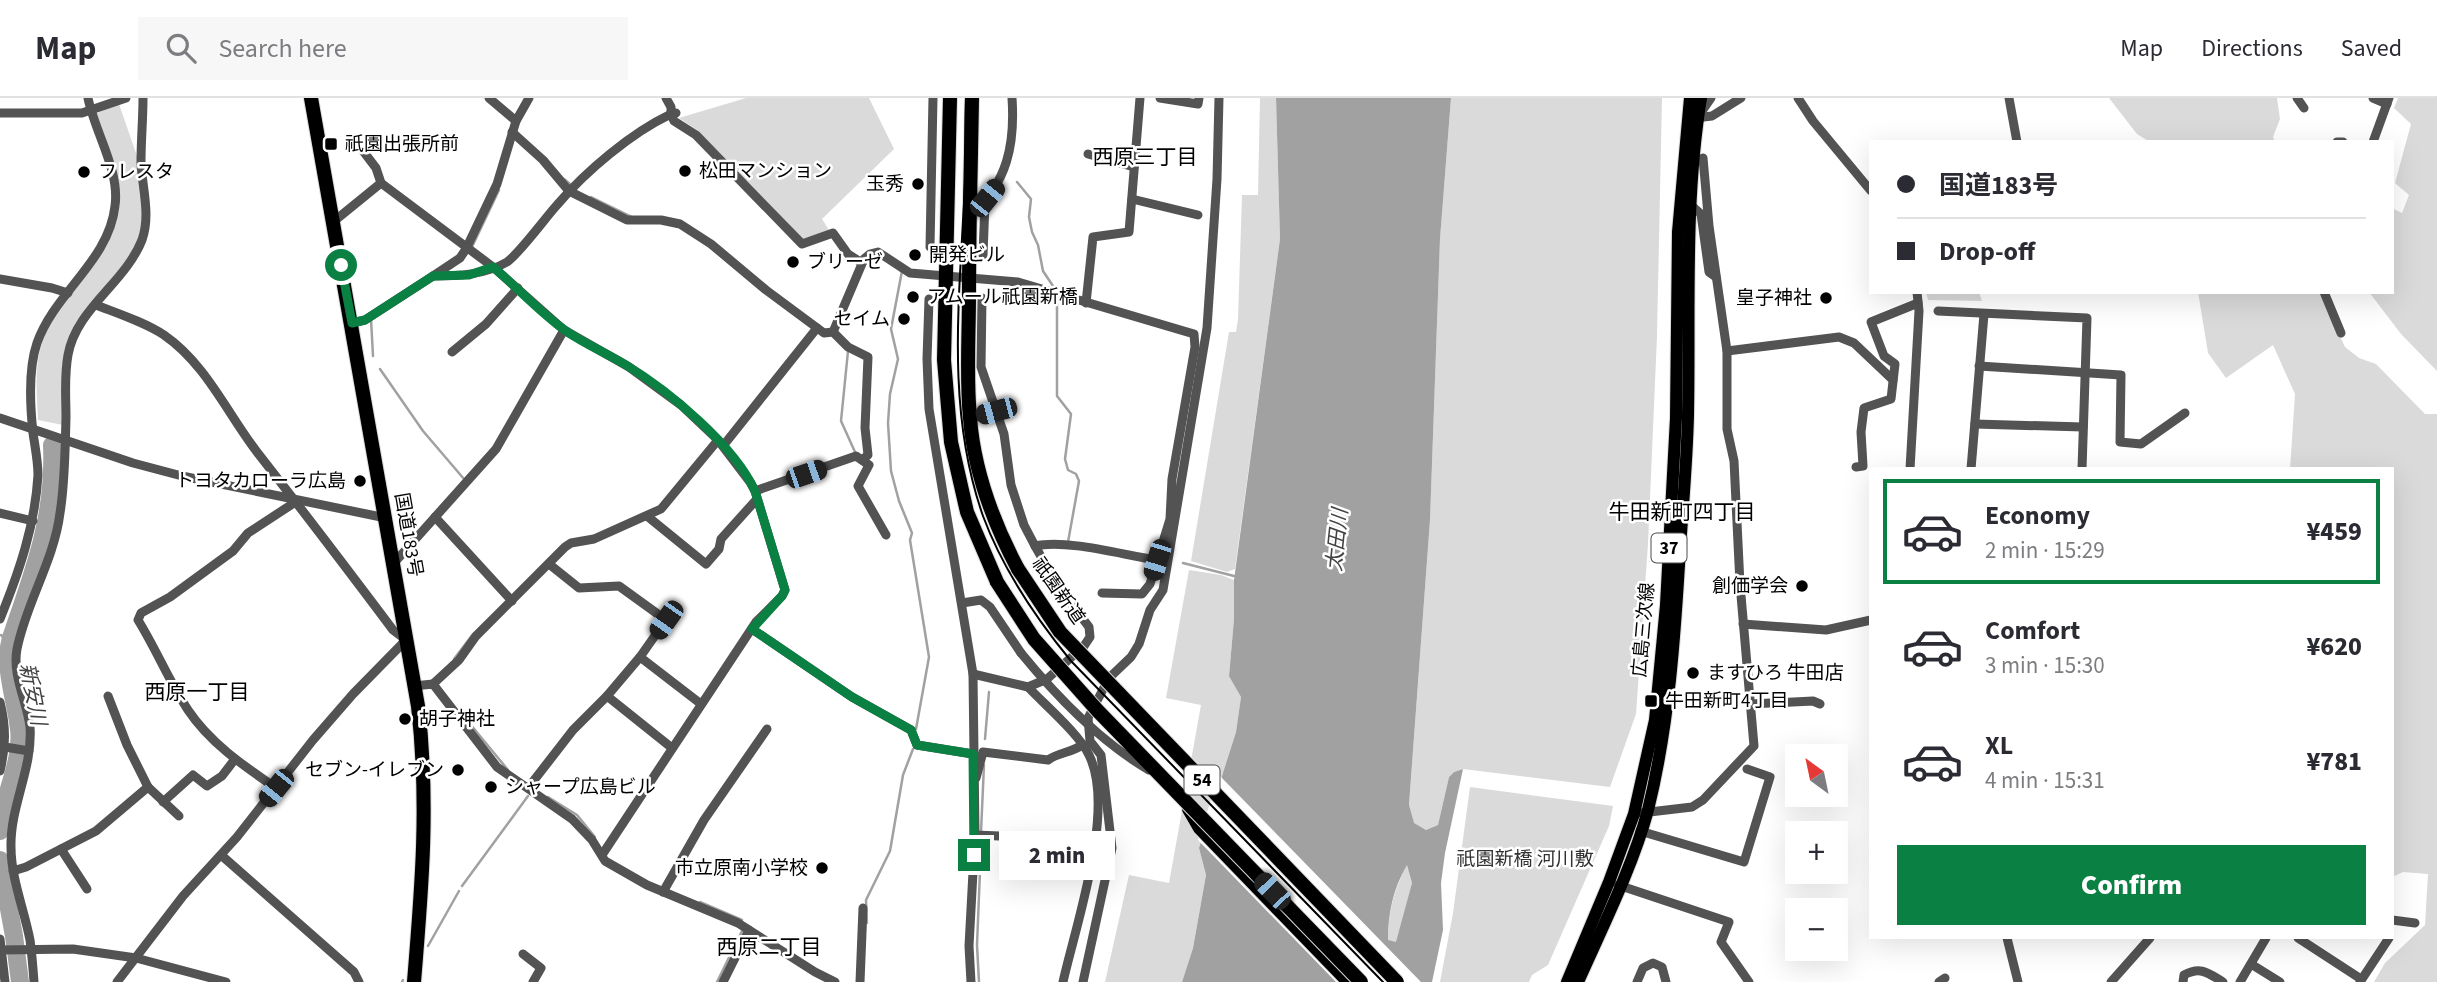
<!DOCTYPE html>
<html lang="en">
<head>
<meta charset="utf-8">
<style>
  :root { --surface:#fff; --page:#f7f7f7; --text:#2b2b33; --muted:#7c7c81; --line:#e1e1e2; --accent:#0b8043 }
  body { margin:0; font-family:"Source Sans 3","Noto Sans JP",sans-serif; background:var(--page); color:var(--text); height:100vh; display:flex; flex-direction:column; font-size:26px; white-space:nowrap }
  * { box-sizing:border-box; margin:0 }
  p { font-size:23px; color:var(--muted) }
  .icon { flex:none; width:38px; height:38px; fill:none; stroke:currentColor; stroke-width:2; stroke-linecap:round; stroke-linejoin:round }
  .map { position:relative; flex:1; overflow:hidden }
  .sheet { position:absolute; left:1869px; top:369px; width:525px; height:472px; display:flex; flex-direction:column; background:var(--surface); border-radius:0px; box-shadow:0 7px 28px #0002 }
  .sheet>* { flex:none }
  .top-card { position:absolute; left:1869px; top:42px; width:525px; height:154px; border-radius:0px; box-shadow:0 7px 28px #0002; display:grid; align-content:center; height:154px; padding:0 28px; background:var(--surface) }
  .needle { width:46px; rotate:327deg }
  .tools { position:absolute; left:1785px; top:646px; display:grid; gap:14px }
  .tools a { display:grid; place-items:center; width:63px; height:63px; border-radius:0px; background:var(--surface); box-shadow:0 7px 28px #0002; font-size:35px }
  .end { position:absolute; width:32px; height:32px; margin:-16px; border:9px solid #0b8043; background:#fff; box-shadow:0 0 0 4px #fff }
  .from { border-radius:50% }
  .bubble { position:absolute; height:49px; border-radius:0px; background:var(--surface); box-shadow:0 7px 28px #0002; font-size:23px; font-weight:800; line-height:49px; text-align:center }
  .car { position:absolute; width:21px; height:42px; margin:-21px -10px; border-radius:9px; box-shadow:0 0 5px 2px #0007; background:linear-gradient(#222 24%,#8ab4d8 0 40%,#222 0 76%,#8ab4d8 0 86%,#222 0) }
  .top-card b { display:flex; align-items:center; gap:24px; height:66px; font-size:26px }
  .top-card b+b { border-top:2px solid var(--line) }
  .top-card i { width:18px; height:18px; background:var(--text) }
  ul { padding:12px 0 0; list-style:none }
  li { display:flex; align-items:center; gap:21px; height:105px; margin:0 14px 10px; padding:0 14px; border:4px solid transparent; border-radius:0px }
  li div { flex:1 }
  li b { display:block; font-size:26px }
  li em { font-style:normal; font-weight:800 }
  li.active { border-color:var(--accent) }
  li>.icon { width:63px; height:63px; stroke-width:1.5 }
  .primary-button { display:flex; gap:14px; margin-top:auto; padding:14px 28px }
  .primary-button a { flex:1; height:80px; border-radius:0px; background:var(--accent); color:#fff; font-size:28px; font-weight:800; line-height:80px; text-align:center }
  header { display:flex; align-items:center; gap:42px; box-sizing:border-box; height:98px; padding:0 35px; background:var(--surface); border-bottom:2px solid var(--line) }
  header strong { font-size:33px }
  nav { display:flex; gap:38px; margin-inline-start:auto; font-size:24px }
  .search { width:490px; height:63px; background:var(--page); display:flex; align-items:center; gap:18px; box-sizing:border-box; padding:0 24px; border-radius:0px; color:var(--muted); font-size:26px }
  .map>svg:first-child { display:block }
  .green { fill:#dadada }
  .water { fill:#a1a1a1; fill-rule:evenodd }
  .pier { fill:#fff }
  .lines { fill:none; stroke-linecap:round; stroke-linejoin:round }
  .stream { stroke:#a1a1a1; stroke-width:2.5 }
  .river { stroke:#a1a1a1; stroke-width:18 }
  .major-casing { stroke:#dbdbdb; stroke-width:14 }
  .highway-casing { stroke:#dbdbdb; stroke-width:16 }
  .minor { stroke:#535353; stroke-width:9 }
  .major { stroke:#000; stroke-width:12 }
  .highway { stroke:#000; stroke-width:14 }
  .tram { stroke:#000; stroke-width:2 }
  .highway-bridge-casing { stroke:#dbdbdb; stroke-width:16; stroke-linecap:butt }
  .minor-bridge { stroke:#535353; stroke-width:9 }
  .highway-bridge { stroke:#000; stroke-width:14 }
  .route { stroke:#0b8043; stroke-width:9 }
  .poi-dot { fill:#000; stroke:#fff; stroke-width:2.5 }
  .labels { text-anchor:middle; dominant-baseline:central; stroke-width:5; stroke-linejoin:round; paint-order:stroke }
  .shield { fill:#fff; stroke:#4c4c4c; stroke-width:2 }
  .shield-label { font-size:18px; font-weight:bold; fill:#000 }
  .poi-label { font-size:19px; fill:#000; stroke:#fff; text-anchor:start }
  .street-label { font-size:19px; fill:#000; stroke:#fff }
  .park-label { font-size:19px; fill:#313131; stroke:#fff }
  .neighbourhood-label { font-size:21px; fill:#000; stroke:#fff }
  .water-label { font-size:21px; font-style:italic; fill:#424242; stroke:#fff }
</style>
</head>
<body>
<header>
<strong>Map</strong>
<div class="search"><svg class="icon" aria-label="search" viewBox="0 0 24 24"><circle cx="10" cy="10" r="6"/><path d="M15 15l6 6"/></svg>Search here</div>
<nav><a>Map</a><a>Directions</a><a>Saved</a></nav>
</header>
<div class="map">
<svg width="2437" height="884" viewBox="0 0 2437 884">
  <rect width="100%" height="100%" fill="#fff"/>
  <g class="green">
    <polygon points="746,0 869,0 894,51 822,121 829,132 803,141 697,32 679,20"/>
    <polygon points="1260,0 1276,0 1280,141 1235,471 1227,474 1191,463 1229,234 1236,234 1238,221 1242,97 1258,97"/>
    <polygon points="1451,0 1662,0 1657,238 1648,446 1636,616 1610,689 1463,671 1454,674 1449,679 1438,727 1426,732 1413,725 1409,708 1430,422 1440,141"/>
    <polygon points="2109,0 2277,0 2280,21 2273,39 2275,44 2150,44 2137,36"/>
    <polygon points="2398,0 2437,0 2437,273 2401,236 2369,194 2392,194 2392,110 2402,115 2409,97 2395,85 2411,26 2394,10"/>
    <path d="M119,6L137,58L143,106L141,141L119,174L73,233L63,327L38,322C37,298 34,271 41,248C57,194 116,166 120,103C121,77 104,41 95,16Z"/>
    <polygon points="1926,194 1979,194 1982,203 1928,202"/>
    <polygon points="2198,194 2319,194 2345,249 2359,260 2376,266 2425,316 2437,316 2437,884 2374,884 2385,865 2425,827 2428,776 2403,774 2392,779 2392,371 2290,371 2295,296 2273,247 2226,280 2208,255"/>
    <polygon points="1189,472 1221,477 1234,482 1234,521 1229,577 1241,599 1236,634 1199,750 1206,777 1193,850 1182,884 1105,884 1129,777 1169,785 1201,607 1166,600"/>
    <polygon points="1470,689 1613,708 1609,728 1548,867 1532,877 1529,884 1440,884 1453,815"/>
    <path d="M1407,766L1412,785L1397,845L1388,843C1388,813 1394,793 1407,766Z"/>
  </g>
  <path class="water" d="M1276,0H1451L1440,141L1430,422L1409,707L1414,725L1426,732L1438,727L1449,679L1454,674L1463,671L1445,755L1441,785L1443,832L1432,884H1182L1193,850L1206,777L1199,750L1236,634L1241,599L1229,578L1234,521V482L1280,141ZM1407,767L1412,785L1396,844L1388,842C1388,815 1393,791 1407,767Z"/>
  <polygon class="pier" points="1219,677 1421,884 1336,884 1198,742"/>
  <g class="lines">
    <g class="stream">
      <polyline points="564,81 570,86"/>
      <polyline points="1017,84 1031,101 1029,119 1032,134 1038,147 1043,173 1055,191"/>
      <polyline points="591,99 632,119"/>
      <polyline points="472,149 499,92"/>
      <polyline points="902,173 891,231 898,261 890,296 888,325 891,373 899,403 912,435 910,442 929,559 916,631"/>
      <polyline points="1057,200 1057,298 1071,316 1065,361 1068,372 1076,376 1079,383 1068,444 1071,444"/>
      <polyline points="371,221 373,258"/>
      <polyline points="848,253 841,323 855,354"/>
      <polyline points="380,271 423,333 464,381"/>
      <polyline points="1183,465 1234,478"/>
      <polyline points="1,537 6,542"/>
      <polyline points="454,561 473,536"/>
      <polyline points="461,615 508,672"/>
      <polyline points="985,641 989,594"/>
      <polyline points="548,699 577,717 595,739"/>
      <polyline points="981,734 984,667"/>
      <polyline points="462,788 528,698"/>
      <polyline points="700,804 742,822"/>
      <polyline points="867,825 866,802 890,753 903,677 913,651"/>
      <polyline points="428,848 459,793"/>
      <polyline points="402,884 403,882"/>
      <polyline points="717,884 742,833"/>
      <polyline points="979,884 977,847 981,748"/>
    </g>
    <g class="river">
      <path d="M0,733C2,699 23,664 19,631C15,596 0,563 14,531C36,467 55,416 52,347"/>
      <polyline points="0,762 14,838 20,884"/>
    </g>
    <g class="major-casing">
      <g id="major">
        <polyline points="1567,884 1609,784 1634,716 1655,622 1666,507 1676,320 1678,134 1690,0"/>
        <path d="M1578,884C1602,830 1633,768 1648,712C1669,627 1675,537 1680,450C1683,406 1687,361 1688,317C1690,212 1684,104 1701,0"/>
      </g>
    </g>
    <g class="highway-casing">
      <g id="highway">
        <path d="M311,0L418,608C429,704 422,788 414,884"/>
        <polyline points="950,0 944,262 951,344 967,414 997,484"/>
        <path d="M972,0C971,66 969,132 969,197C969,238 966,279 970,320C974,373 993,424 1018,471"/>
        <polyline points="1189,711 1200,730 1349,884"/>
      </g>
    </g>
    <g class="minor">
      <polyline points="489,0 516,23"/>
      <polyline points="666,0 671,9 671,16 676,15"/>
      <polyline points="1160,0 1198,6 1199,0"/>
      <polyline points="1798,0 1813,23 1871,93"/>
      <polyline points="2009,0 2017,44"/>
      <polyline points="2297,0 2304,10"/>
      <polyline points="2373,0 2387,6"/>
      <polyline points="0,15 82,15 126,0"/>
      <polyline points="1700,16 1711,0"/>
      <polyline points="1695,20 1712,18 1741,0"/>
      <polyline points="512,34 543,62 569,93 627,122 661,122 680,126 711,146 766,192 824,235 833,234 848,249 868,259 865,330 868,357 862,362"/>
      <polyline points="2337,44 2343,44"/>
      <polyline points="2373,44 2389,0"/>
      <polyline points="1088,56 1134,69"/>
      <polyline points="381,85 493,169 564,232 629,269 681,307 718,342 750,384 755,393 785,492 782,498 756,524 602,757"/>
      <polyline points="1132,101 1198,117"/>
      <polyline points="1692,108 1701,116 1709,174 1716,179"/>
      <path d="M971,114C1008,87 1015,44 1012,0"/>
      <polyline points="333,124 381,85 376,70 357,45"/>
      <polyline points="930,149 933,0"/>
      <polyline points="983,157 985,104"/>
      <path d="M433,178C458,178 485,177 507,164C519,156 546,119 557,107C586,73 631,35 671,16L674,23L696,37L802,146L833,135L848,156L862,165"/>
      <polyline points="0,181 52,190 68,195"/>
      <polyline points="2324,194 2341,235"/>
      <polyline points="929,201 927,261 929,311 973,576 975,737 969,848 971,884"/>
      <polyline points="1086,205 1093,139 1129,134 1140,0"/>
      <path d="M96,207C119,216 144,224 164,237C206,266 227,315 257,354C303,413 348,472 393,532L406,542L353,596L313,642L237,739L183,798L117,884"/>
      <polyline points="1938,213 2087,220 2082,371"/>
      <polyline points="352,225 365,222 433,178 460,160 466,151 497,86 516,23 529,0"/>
      <polyline points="833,234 864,161 870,156 878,154 910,175 1018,184 1194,236 1195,249 1172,381 1170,421 1150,486 1142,496 1102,495"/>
      <polyline points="1727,253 1839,239 1854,245 1893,282"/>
      <polyline points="452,254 486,226 518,190"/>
      <polyline points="1979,268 2121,277 2120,344 2141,346 2185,315"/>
      <polyline points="0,320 133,365 182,378 386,420"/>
      <polyline points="970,321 996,313"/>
      <polyline points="1975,326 2083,329"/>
      <polyline points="723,348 817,230"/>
      <polyline points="1856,369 1863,368 1861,334 1864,310 1891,301 1895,266 1884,258 1871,224 1918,205"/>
      <polyline points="1910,371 1919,213 1917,194"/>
      <polyline points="1971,371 1984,216"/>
      <polyline points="755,393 856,358 869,367 858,388 886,437"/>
      <polyline points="0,415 33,423"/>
      <polyline points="647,418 706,466 719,451 721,441 757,401"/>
      <polyline points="435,419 512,503"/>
      <path d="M1035,448C1067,441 1123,457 1157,462"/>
      <polyline points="394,465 496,351 564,232"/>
      <polyline points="549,466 579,490 619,488 666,522 640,559"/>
      <polyline points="962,505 981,502 990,509 1021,555"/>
      <path d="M0,521C19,474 35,428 38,377C38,363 35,349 33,335C30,307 28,271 37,245C55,194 109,163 115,108C120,72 95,35 88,0"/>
      <polyline points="1743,526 1826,532 1871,522"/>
      <polyline points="752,531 852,599 911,632 917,647 973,656"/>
      <polyline points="973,576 1028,589 1047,581 1084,548 1090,539 1089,529 1058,488 1035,448 1024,427 1011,387 1004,336 981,269 982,200"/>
      <polyline points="433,586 459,562 476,538 565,449 571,445 594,441 661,411 718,342"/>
      <polyline points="414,588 433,586 497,669 572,721 592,742 605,763 647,787 738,825 815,874 835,884"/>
      <path d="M1028,589C1045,607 1079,636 1089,657C1116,711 1076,826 1063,884"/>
      <polyline points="108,598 127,647 148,689 179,718"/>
      <polyline points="607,598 640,559 701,606"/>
      <path d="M0,604C6,628 6,648 0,673"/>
      <polyline points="1750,606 1813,603 1820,606"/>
      <polyline points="5,649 29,653"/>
      <path d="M976,680L983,654L1048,662C1059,654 1071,655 1082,647"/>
      <path d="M276,690C244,668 210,645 188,612C169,583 156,551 138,522L141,515L170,499L233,453L248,435L297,403"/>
      <polyline points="528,690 573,632 607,598 672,650"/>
      <polyline points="163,704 193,677 207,688 222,678 235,661"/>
      <polyline points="1641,715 1692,709 1703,702 1754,648 1740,486 1734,363 1727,331 1727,253 1709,128 1703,60"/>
      <polyline points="1640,733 1744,764 1770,679 1747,671"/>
      <polyline points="975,737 1027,739 1041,750 1080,754 1092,759"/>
      <polyline points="61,751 87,791"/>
      <polyline points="221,757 354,874 359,884"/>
      <polyline points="13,773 26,769 96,733 148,689"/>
      <polyline points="1618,787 1729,824 1721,844 1749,884"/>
      <polyline points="663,794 704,722 767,631"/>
      <polyline points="2392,822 2415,825"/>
      <polyline points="2007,840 2018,884"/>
      <polyline points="2298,840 2361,881"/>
      <polyline points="0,841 5,884"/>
      <polyline points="0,852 73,851 136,860 226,884"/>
      <polyline points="523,856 541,870 533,884"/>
      <polyline points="2251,866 2280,884"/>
      <path d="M34,884C33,870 32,856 30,842C24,811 11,780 11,749C10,708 33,670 30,629C27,603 12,578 17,551C26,505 54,463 60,415C65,385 65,351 66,320C66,299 64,278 68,257C76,211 125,185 142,142C151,117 142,89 141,64C141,42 143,21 143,0"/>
      <polyline points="723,884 749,832"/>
      <polyline points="860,884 863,810"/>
      <polyline points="1083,884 1112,750 1101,657 1090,643 1088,620 1109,580 1131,559 1139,546 1150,512 1163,492 1207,230 1217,81 1219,0"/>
      <polyline points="1637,884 1643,870 1653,865 1662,869 1666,884"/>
      <polyline points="1939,884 1945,880"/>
      <polyline points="2111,884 2150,840"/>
      <path d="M2183,884L2184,877C2201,868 2208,875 2223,884"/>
      <polyline points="2240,884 2266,840"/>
      <polyline points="2360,884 2389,840"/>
    </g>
    <use href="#major" class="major"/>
    <use href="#highway" class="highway"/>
    <g class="tram">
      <path d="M966,0C965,28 966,57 965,85C960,197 945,310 983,418C1003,472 1035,519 1071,563L1383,884"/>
      <polyline points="952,144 952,0"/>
    </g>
    <g class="highway-bridge-casing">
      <g id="highway-bridge">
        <polyline points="1018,471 1060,534 1397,884"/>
        <polyline points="997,484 1034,541 1097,612 1361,884"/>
      </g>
    </g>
    <path class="minor-bridge" d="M1021,555C1057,599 1099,643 1149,672"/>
    <use href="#highway-bridge" class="highway-bridge"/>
  </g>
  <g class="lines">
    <path class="route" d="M341,167L352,225L365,222L433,178L469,177L493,169C517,189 540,215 566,233C585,246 606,255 626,267C669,293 734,347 755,393L785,492L782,498L752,531L852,599L911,632L917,647L973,656L974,757"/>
  </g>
  <g class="poi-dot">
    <rect x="324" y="39" width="14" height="14" rx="3.5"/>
    <circle cx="685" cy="73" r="7"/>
    <circle cx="84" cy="74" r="7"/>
    <circle cx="918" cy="86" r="7"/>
    <circle cx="915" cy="157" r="7"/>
    <circle cx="793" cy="164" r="7"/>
    <circle cx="913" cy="199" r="7"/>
    <circle cx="1826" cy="200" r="7"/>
    <circle cx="904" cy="221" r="7"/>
    <circle cx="360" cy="383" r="7"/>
    <circle cx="1802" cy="488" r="7"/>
    <circle cx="1693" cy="575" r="7"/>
    <rect x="1644" y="596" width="14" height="14" rx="3.5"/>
    <circle cx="405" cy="621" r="7"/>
    <circle cx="458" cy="672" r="7"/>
    <circle cx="491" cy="689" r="7"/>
    <circle cx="822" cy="770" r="7"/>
  </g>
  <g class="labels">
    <g class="shield">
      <rect x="1651.5" y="435.5" width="35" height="29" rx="5"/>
      <rect x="1184.5" y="667.5" width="35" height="29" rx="5"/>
    </g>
    <g class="shield-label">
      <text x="1669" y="450">37</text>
      <text x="1202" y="682">54</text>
    </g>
    <g class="poi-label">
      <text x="345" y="46">祇園出張所前</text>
      <text x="699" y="73">松田マンション</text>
      <text x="98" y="74">フレスタ</text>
      <text x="904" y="86" text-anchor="end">玉秀</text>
      <text x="929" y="157">開発ビル</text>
      <text x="807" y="164">ブリーゼ</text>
      <text x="927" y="199">アムール祇園新橋</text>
      <text x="1812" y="200" text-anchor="end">皇子神社</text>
      <text x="890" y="221" text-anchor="end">セイム</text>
      <text x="346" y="383" text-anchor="end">トヨタカローラ広島</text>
      <text x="1788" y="488" text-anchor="end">創価学会</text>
      <text x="1707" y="575">ますひろ 牛田店</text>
      <text x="1665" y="603">牛田新町4丁目</text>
      <text x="419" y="621">胡子神社</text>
      <text x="444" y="672" text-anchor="end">セブン-イレブン</text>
      <text x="505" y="689">シャープ広島ビル</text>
      <text x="808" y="770" text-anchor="end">市立原南小学校</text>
    </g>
    <g class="street-label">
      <text transform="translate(408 437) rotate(80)">国道183号</text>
      <text transform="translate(1058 493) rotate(55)">祇園新道</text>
      <text transform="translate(1644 532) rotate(-85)">広島三次線</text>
    </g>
    <g class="park-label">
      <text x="1525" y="761">祇園新橋 河川敷</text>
    </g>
    <g class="neighbourhood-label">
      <text x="1145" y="59">西原三丁目</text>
      <text x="1682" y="414">牛田新町四丁目</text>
      <text x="197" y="594">西原一丁目</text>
      <text x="769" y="849">西原二丁目</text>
    </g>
    <g class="water-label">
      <text transform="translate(1337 442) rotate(-84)">太田川</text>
      <text transform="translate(33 596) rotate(79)">新安川</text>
    </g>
  </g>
</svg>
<div class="tools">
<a><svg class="needle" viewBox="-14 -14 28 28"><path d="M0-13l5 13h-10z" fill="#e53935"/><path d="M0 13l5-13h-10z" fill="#7c7c81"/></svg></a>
<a>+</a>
<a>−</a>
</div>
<i class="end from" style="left:341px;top:167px"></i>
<i class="end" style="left:974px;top:757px"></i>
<div class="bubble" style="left:999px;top:733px;width:116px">2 min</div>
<i class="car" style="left:987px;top:100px;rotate:39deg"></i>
<i class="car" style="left:996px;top:313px;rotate:255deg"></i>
<i class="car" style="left:806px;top:376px;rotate:71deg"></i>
<i class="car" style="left:1157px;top:462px;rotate:197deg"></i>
<i class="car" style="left:666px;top:522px;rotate:215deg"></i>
<i class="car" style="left:276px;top:690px;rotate:219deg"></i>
<i class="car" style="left:1272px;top:793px;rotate:316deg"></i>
<div class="top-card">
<b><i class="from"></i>国道183号</b>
<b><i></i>Drop-off</b>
</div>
<section class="sheet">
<ul>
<li class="active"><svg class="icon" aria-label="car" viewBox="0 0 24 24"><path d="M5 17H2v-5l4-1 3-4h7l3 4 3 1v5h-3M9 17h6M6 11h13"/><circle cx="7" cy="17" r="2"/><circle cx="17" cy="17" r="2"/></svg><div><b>Economy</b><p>2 min · 15:29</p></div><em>¥459</em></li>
<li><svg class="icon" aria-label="car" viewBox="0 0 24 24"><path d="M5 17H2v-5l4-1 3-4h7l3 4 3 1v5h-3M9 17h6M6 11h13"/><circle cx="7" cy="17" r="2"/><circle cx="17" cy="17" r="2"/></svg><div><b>Comfort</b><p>3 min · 15:30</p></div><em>¥620</em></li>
<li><svg class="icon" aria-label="car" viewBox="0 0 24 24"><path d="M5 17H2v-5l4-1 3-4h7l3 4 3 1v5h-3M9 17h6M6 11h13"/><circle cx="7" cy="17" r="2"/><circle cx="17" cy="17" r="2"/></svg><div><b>XL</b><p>4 min · 15:31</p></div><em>¥781</em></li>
</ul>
<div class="primary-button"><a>Confirm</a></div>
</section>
</div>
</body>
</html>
